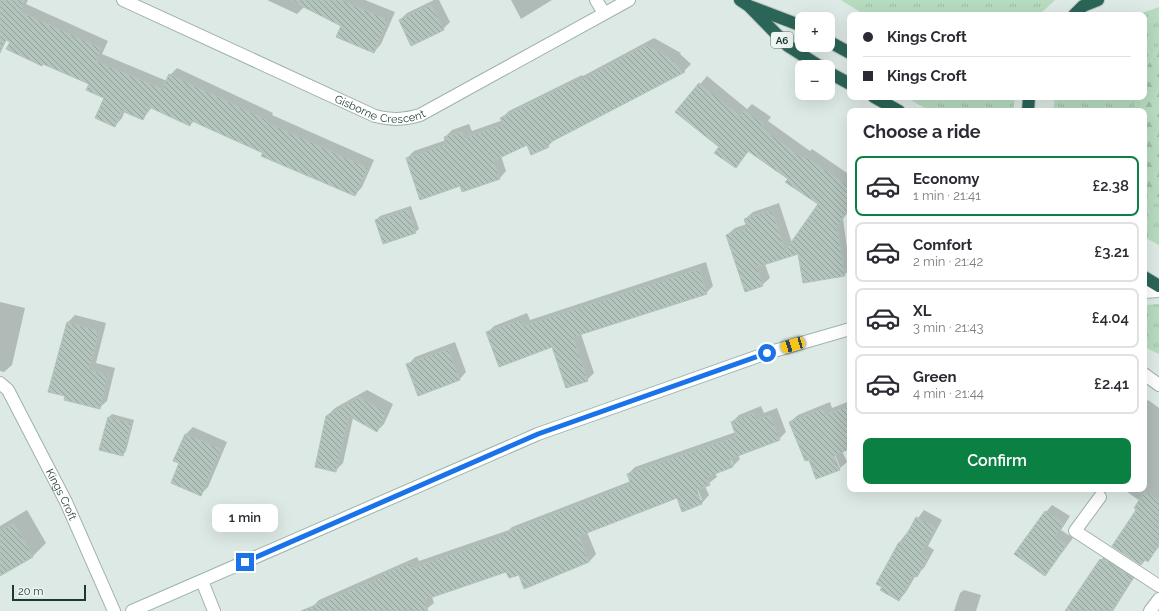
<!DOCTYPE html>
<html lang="en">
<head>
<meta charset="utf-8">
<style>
  :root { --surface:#fff; --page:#f7f7f7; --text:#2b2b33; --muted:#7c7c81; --line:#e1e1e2; --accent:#0b8043 }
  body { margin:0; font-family:Raleway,sans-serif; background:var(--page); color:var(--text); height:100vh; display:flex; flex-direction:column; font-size:15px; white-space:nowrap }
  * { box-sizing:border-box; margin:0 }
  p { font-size:13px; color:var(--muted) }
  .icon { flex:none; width:22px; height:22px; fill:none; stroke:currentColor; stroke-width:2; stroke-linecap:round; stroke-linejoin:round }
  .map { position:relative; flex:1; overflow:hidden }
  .sheet { position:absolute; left:847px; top:108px; width:300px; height:384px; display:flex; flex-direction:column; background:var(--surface); border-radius:8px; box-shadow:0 4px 16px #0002 }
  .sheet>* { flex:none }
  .hud { position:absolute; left:847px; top:12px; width:300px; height:88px; border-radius:8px; box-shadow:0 4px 16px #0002; display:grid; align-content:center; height:88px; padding:0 16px; background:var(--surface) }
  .buttons { position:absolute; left:795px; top:12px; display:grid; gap:8px }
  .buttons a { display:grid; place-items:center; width:40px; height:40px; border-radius:8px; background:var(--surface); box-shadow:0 4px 16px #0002; font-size:20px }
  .scale { position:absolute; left:12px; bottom:10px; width:74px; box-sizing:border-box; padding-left:4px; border:2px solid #1f3931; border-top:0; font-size:11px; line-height:14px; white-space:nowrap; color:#1f3931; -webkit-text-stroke:3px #edf6f2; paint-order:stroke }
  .end { position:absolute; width:18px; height:18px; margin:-9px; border:5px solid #1a73e8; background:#fff; box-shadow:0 0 0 2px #fff }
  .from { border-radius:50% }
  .bubble { position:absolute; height:28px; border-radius:8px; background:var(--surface); box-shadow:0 4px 16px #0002; font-size:13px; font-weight:600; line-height:28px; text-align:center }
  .car { position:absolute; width:12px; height:24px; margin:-12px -6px; border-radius:5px; box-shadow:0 0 3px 1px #0007; background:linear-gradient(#f5c518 24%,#345 0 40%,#f5c518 0 76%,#345 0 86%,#f5c518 0) }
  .hud b { display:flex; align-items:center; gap:14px; height:38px; font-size:15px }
  .hud b+b { border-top:1px solid var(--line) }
  .hud i { width:10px; height:10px; background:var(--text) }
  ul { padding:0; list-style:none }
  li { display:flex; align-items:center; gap:12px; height:60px; margin:0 8px 6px; padding:0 8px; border:2px solid var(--line); border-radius:8px }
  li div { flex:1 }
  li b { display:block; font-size:15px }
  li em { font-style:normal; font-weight:600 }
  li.active { border-color:var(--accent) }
  li>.icon { width:36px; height:36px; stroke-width:1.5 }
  h2 { padding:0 16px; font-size:18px; line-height:48px }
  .button { display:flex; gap:8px; margin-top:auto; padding:8px 16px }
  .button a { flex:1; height:46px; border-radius:8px; background:var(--accent); color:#fff; font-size:16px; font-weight:600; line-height:46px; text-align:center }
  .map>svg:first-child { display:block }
  .grass { fill:url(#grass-tufts) }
  .forest { fill:url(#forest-firs) }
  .shadow { fill:#0003; fill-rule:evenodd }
  .building { fill:url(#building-back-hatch); stroke:#b0c3bb }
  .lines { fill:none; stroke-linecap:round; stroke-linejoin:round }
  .street-casing { stroke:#a0b1ab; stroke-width:14 }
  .secondary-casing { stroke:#9db5ac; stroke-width:14 }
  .highway-casing { stroke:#bcc4c1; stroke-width:14 }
  .street { stroke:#fff; stroke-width:12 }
  .secondary { stroke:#fff; stroke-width:12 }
  .highway { stroke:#2b6558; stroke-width:12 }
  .route { stroke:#1a73e8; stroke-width:5 }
  .labels { text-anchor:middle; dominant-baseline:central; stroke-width:3; stroke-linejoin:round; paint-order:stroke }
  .shield { fill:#edf6f2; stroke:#5d726b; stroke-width:1 }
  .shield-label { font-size:10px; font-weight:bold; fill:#1f3931 }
  .street-label { font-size:11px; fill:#1f3931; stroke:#edf6f2 }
</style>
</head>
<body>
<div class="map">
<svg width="1159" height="611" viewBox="0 0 1159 611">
  <defs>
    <pattern id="grass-tufts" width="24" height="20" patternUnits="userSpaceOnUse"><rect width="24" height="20" fill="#b6dbbf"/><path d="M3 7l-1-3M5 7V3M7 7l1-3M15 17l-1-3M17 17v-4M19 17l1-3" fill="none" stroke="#9cbda5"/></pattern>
    <pattern id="forest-firs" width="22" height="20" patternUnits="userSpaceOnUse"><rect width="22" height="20" fill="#b6dbbf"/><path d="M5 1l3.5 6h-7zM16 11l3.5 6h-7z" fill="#9cbda5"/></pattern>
    <pattern id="building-back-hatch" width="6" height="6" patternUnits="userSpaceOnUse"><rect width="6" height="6" fill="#b3c4bd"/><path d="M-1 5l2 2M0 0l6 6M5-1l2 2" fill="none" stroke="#91a09a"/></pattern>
  </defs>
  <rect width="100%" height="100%" fill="#dde9e4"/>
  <g class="grass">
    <polygon points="841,0 1055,0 1039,15 865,15"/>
    <polygon points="1159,7 1159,46 1144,72 1144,15 1136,15"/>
    <polygon points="905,97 1015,97 1013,111 931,111"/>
    <polygon points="1055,97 1137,97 1134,111 1053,111"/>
    <polygon points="1144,192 1156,200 1159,204 1159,245 1144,237"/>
    <polygon points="1159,304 1159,354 1144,347 1144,305"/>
  </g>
  <polygon class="forest" points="1159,46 1159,204 1156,200 1144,192 1144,111 1134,111 1137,97 1144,97 1144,72"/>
  <g class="shadow">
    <polygon points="0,0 28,0 26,4 108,41 102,54 167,81 170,75 177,68 273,113 272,115 374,160 362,187 355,195 194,121 190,125 152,107 143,119 125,111 122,118 115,126 105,98 90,83 0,36"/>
    <polygon points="267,0 365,0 395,12 381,44 374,52 342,25 305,6 297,14"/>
    <polygon points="434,0 439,0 450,22 443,29 400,20 407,13"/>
    <polygon points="511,0 552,0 521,19"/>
    <polygon points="654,38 681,53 680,54 691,64 684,71 555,139 548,146 527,144 501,156 506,171 499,179 461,184 407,158 414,151 446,140 445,137 452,130 469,124 472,131 503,120 502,118 509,111 582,75 583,76"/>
    <polygon points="707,76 747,109 752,104 771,117 768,121 810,151 812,149 850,175 850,209 843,219 850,270 844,275 799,253 765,264 770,278 762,285 727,235 735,228 747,224 745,219 753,212 779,203 792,243 819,204 789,178 749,151 736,167 720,146 677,112"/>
    <polygon points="411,206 419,229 415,232 376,220 380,216"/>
    <polygon points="706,262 713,286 706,293 581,334 594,373 587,380 553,346 487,333 494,326 527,313 530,320"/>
    <polygon points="0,302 25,308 12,365 4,372 0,371"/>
    <polygon points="75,315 106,323 96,363 115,368 107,401 99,408 66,396 68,322"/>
    <polygon points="455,342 466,372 459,380 408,365 415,357"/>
    <polygon points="367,390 393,404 384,424 377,431 353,418 343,463 335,471 327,416 335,408"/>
    <polygon points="1148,400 1159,408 1159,547 1148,560 1138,509 1140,501 1123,489 1144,489 1144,404"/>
    <path d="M850,401V448L842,451L847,462L839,469L809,459L790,422L798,415L830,402L832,408ZM833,450L840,467H838L831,451Z"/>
    <path d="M761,406L764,413L777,408L786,432L779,439L738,455L740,459L733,466L715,473L717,477L705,486L709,495L702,503L683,510L677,497L587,532L596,554L589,562L519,573L507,571L432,597L434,603L424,611H314L312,607L319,600L417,557L419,561L509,530L512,527L631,481L628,474L635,467L736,432L732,422L739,415ZM729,454L733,464H731ZM696,485L702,500H700L694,486Z"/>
    <polygon points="112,414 134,420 126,451 123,455 108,418"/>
    <polygon points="193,427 227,442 208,487 201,494 180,463 186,434"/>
    <polygon points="1052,505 1070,516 1061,530 1073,538 1045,575 1046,512"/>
    <polygon points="27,510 46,543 33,556 0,575 0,526"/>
    <polygon points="924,510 942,520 928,546 934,550 924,568 916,575 906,592 899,600 899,543"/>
    <polygon points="1108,552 1139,570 1113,611 1067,611 1101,560"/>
    <polygon points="964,590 981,595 976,611 954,611 960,593"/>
  </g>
  <g class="building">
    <polygon points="0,0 25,0 20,12 101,48 96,61 162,89 169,74 267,120 266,122 368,168 355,196 261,156 263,153 192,121 190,126 149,107 143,120 122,111 115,127 95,118 104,98 86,90 89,84 43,64 42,66 6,49 10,42 6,40 0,53"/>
    <polygon points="290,0 341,0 388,20 374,53 336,37 341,26"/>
    <polygon points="431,4 444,30 411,46 399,20"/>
    <polygon points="646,45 674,60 673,62 685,72 547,144 549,147 531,155 527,145 493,161 500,179 462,192 460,186 420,200 406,158 446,144 444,137 462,131 464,138 503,124 500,118 575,81 576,83"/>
    <polygon points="699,83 740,116 744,110 764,124 762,128 802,158 804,156 850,187 850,207 837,227 845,276 803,283 798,254 757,267 763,286 745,292 726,235 747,228 744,219 772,210 785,251 818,204 785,182 788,179 748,151 736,168 714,153 719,147 675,112"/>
    <polygon points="408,209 416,233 383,244 375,220"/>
    <polygon points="699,269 707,294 573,337 588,381 566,388 552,347 499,367 486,332 520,320 523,326"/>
    <polygon points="67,322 99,331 89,370 108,375 100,409 64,400 65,396 48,392"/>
    <polygon points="448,349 460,380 418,396 406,364"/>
    <polygon points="359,397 386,412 377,432 349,416 336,472 315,467 326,416"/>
    <polygon points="850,405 850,449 834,455 840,470 816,479 809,460 805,461 789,422 822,409 825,415"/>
    <polygon points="754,413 756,420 770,415 780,440 730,459 733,467 707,477 710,485 697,490 702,504 682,512 677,498 579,536 589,562 524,589 519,575 509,578 506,572 424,600 428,611 301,611 383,577 382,574 410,563 412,568 504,536 503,534 631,484 627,474 736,436 731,422"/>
    <polygon points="108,417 132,423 123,456 99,450"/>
    <polygon points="185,434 221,449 201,496 171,483 179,463 173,461"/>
    <polygon points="1145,491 1159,501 1159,545 1148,562 1145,560 1141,565 1112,546 1136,510 1134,508"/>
    <polygon points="1045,511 1064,523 1055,537 1067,545 1045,576 1014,554"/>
    <polygon points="916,517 936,527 921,553 928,557 917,577 913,575 899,601 880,590 882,587 876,584 899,542 902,544"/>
    <polygon points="14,523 33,557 0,576 0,531"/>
    <polygon points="1100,559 1102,561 1104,559 1133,578 1111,611 1065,611"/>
  </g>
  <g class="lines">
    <g class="street-casing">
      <g id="street">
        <path id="s1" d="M123,0L375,116C392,120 403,120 420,115L629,0"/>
        <polyline points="596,0 604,13"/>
        <polyline points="1144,374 1159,385"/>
        <path id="s2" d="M0,383L8,390L66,502L114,611"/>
        <polyline points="1100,497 1075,531 1159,586"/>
        <polyline points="202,581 214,611"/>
        <polyline points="1150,611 1159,599"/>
      </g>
    </g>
    <g class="secondary-casing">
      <g id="secondary">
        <polyline points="1144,292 1159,291"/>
        <polyline points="132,611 538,434 767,353 850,329"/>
      </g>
    </g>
    <g class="highway-casing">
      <g id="highway">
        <polyline points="740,0 749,6 788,46 821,67"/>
        <polyline points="752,7 802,26"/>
        <polyline points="1074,15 1083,6 1098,0"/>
        <polyline points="828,41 850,53"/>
        <polyline points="828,72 850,84"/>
        <polyline points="874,97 899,111"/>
        <polyline points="1028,111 1029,97"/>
        <polyline points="1144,277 1159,286"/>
      </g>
    </g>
    <use href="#street" class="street"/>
    <use href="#secondary" class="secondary"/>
    <use href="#highway" class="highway"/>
  </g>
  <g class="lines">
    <polyline class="route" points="245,562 538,434 767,353"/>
  </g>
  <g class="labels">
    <rect class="shield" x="771" y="32" width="22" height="16" rx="3"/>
    <g class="shield-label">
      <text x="782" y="40">A6</text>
    </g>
    <g class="street-label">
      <text stroke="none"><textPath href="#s1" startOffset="281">Gisborne Crescent</textPath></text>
      <text stroke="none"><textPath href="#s2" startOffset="128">Kings Croft</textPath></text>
    </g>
  </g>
</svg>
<div class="buttons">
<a>+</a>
<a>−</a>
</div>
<div class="scale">20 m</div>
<i class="end from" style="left:767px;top:353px"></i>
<i class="end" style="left:245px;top:562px"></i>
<div class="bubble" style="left:212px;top:504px;width:66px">1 min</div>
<i class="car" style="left:793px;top:345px;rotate:253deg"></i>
<div class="hud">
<b><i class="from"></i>Kings Croft</b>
<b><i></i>Kings Croft</b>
</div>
<section class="sheet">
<h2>Choose a ride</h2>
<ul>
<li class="active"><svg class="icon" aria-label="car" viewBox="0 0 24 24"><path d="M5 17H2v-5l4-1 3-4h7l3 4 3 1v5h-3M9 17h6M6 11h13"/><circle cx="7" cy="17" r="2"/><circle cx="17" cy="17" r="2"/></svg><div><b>Economy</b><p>1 min · 21:41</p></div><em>£2.38</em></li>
<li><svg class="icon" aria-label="car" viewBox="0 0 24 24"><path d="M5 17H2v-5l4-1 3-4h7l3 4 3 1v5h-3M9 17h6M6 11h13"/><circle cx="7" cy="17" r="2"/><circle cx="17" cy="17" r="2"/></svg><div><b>Comfort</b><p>2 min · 21:42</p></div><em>£3.21</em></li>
<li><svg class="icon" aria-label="car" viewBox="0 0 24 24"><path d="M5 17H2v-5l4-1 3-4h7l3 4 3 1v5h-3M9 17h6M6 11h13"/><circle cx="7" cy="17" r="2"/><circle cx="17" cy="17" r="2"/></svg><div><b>XL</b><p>3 min · 21:43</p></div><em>£4.04</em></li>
<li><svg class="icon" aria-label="car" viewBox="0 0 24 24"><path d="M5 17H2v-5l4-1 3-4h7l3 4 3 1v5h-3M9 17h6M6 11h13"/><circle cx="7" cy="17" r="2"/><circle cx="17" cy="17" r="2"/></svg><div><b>Green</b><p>4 min · 21:44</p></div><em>£2.41</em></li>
</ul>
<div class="button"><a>Confirm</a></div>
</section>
</div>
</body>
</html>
